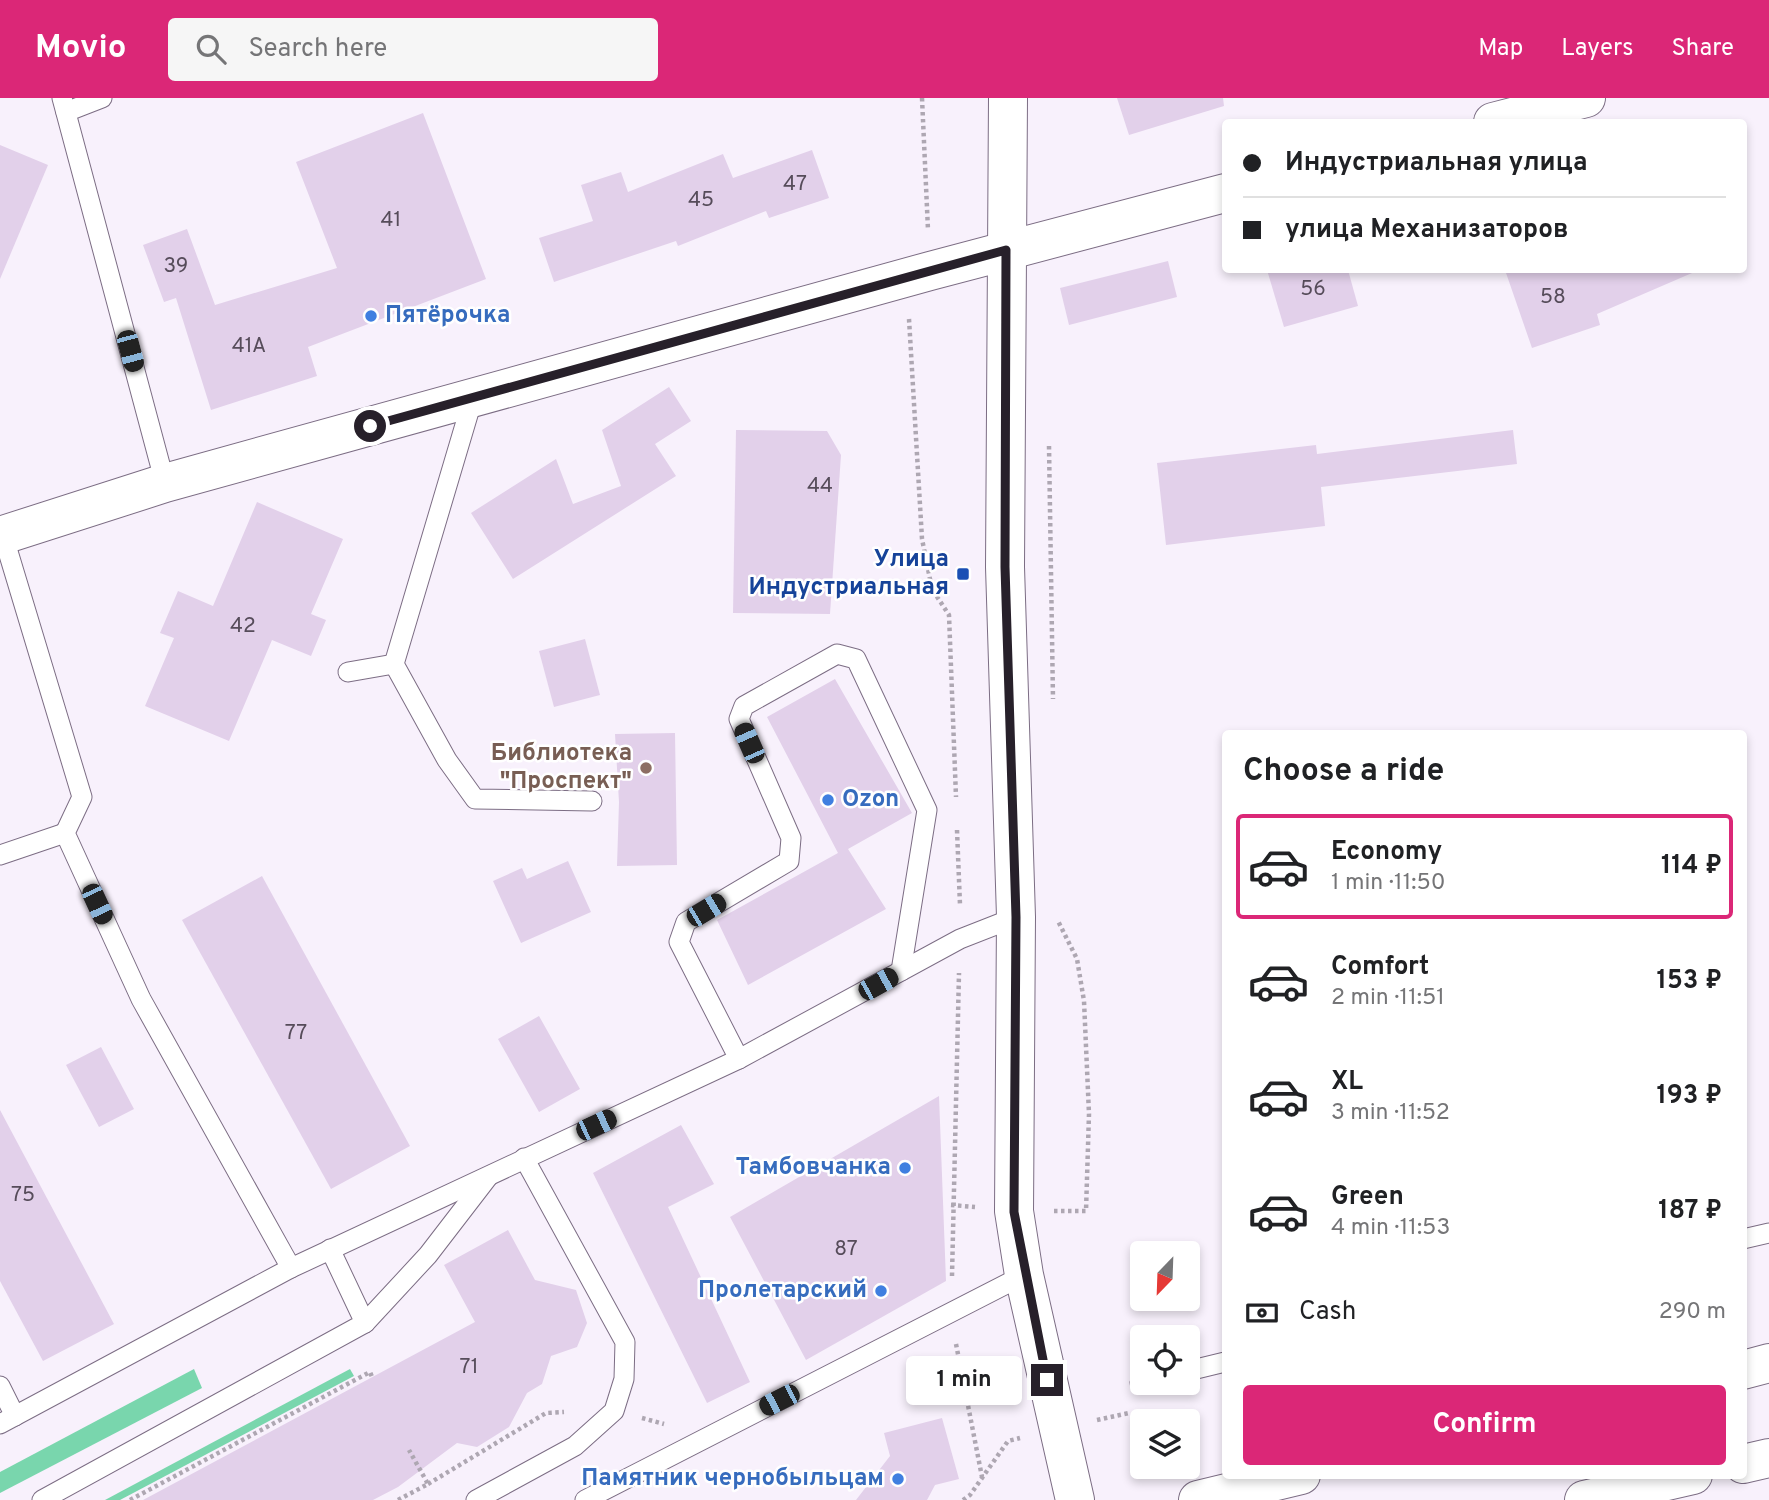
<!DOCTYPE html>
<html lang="en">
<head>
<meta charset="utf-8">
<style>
  :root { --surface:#fff; --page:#f6f6f6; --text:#202124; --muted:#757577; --line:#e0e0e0; --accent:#db2777 }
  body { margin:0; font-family:Overpass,sans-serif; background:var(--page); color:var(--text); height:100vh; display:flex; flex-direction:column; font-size:26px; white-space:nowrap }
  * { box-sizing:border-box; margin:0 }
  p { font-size:23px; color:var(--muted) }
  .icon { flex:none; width:38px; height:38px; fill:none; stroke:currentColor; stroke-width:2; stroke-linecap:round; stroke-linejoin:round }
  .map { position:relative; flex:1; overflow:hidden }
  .side { position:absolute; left:1222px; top:632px; width:525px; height:749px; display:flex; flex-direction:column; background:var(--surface); border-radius:7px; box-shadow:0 4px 10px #0003 }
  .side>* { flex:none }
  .banner { position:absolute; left:1222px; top:21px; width:525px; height:154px; border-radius:7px; box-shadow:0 4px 10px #0003; display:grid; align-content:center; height:154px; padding:0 21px; background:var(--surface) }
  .needle { width:46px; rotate:203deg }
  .fabs { position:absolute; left:1130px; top:1143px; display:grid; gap:14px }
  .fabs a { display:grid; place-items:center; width:70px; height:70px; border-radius:7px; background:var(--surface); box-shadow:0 4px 10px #0003; font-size:35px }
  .end { position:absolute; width:32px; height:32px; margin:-16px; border:9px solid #27202a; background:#fff; box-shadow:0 0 0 4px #fff }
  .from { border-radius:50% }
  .bubble { position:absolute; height:49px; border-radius:7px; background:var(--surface); box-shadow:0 4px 10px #0003; font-size:23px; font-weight:700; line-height:49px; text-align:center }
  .car { position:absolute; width:21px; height:42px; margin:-21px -10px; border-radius:9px; box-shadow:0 0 5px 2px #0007; background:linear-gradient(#222 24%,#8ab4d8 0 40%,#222 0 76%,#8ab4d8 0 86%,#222 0) }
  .banner b { display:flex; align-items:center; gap:24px; height:66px; font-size:26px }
  .banner b+b { border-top:2px solid var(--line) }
  .banner i { width:18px; height:18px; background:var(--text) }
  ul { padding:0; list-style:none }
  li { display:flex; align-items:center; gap:21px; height:105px; margin:0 14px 10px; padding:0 7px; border:4px solid transparent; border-radius:7px }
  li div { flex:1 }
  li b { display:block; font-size:26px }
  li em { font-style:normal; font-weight:700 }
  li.selected { border-color:var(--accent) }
  li>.icon { width:63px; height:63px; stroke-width:1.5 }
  h2 { padding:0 21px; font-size:32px; line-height:84px }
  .pay { display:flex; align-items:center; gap:18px; height:77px; padding:0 21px; font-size:26px }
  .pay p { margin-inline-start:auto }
  .button { display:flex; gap:14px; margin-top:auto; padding:14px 21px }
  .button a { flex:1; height:80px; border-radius:7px; background:var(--accent); color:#fff; font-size:28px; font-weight:700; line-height:80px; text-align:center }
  header { display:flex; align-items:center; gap:42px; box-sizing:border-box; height:98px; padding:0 35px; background:var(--accent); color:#fff }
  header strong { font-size:33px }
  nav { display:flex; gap:38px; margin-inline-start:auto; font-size:24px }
  .search { width:490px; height:63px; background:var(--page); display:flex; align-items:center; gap:18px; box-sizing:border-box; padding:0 24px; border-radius:7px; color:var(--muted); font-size:26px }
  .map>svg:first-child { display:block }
  .green { fill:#79d6ad }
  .building { fill:#e2d0ea }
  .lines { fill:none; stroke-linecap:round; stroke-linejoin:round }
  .service-casing { stroke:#7c6d84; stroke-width:21 }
  .minor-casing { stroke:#7c6d84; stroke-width:40 }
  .secondary-casing { stroke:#7c6d84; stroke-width:40 }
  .path { stroke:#aea7b2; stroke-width:4.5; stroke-dasharray:3.5 3.5; stroke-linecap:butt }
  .service { stroke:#fff; stroke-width:19 }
  .minor { stroke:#fff; stroke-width:38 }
  .secondary { stroke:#fff; stroke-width:38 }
  .route { stroke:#27202a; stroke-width:9 }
  .shop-dot { fill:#3f7fe0; stroke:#fff; stroke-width:2.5 }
  .transit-dot { fill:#1a4fb4; stroke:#fff; stroke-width:2.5 }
  .education-dot { fill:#8d6e63; stroke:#fff; stroke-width:2.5 }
  .labels { text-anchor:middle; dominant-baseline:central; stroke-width:5; stroke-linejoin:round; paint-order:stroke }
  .number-label { font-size:21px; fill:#564c5a }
  .shop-label { font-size:24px; font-weight:bold; fill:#366cbe; stroke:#fff; text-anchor:end }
  .transit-label { font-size:24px; font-weight:bold; fill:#164399; stroke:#fff; text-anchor:end }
  .education-label { font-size:24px; font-weight:bold; fill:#785e54; stroke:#fff; text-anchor:end }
</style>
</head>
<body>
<header>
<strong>Movio</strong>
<div class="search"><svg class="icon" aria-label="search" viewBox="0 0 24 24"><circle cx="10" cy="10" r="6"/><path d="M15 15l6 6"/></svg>Search here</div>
<nav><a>Map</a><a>Layers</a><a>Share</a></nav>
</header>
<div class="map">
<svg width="1769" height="1402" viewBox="0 0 1769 1402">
  <rect width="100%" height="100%" fill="#f8f1fc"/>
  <g class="green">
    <polygon points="194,1271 202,1290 0,1395 0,1374"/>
    <polygon points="350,1271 354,1278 120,1402 105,1402"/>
  </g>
  <g class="building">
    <polygon points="1117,0 1223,0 1224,8 1129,37"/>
    <polygon points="423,15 486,181 308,249 317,278 211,312 176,200 164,204 143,147 187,131 215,207 337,170 296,64"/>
    <polygon points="0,47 48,67 0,181"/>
    <polygon points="812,52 829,100 769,120 766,113 678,148 676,143 554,184 539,140 593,123 581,87 621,74 628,94 723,56 733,80"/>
    <polygon points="1168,163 1177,199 1069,227 1060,190"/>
    <polygon points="1267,172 1348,172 1358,208 1284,229"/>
    <polygon points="1505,172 1699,172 1597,216 1600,227 1532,250"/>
    <polygon points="669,289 691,323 655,346 676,378 513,481 471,415 556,361 573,406 621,388 602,332"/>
    <polygon points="736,332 827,333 841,357 830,516 733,515"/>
    <polygon points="1513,332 1517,366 1321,389 1325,428 1166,447 1157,365 1316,347 1317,356"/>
    <polygon points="257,404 343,441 311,516 326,522 311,558 272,542 229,643 145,608 174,540 160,535 178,493 213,508"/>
    <polygon points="585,541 600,597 554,609 539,553"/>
    <polygon points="835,581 912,715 848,751 886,811 748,887 717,822 838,755 767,619"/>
    <polygon points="675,635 677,767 617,768 619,704 615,636"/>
    <polygon points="568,763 591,814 521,845 493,783 522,770 527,781"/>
    <polygon points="262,778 410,1048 331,1091 182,822"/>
    <polygon points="539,918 580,991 539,1014 498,941"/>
    <polygon points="101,949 134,1011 99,1029 66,967"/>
    <polygon points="939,998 946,1183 806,1262 730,1119"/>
    <polygon points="0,1012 114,1226 43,1263 0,1183"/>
    <polygon points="681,1027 714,1086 668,1109 750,1284 707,1305 593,1075"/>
    <polygon points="508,1132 535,1182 576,1192 587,1225 577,1249 551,1258 542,1286 527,1295 509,1329 477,1349 457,1345 398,1389 373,1402 143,1402 475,1224 444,1167"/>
    <polygon points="942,1320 959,1381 935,1387 927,1402 856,1402 890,1358 884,1335"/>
  </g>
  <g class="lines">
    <g class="service-casing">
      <g id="service">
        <polyline points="62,0 165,385"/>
        <polyline points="66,14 102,0"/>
        <polyline points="473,300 394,566 447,662 475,701 592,703"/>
        <polyline points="3,437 82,699 65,735 141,901 291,1170"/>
        <polyline points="348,574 394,566"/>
        <polyline points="0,757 65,735"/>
        <polyline points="739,961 679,844 686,824 789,763 791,740 739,621 744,608 837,556 856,561 927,712 901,873"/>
        <polyline points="1743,1141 1769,1135"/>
        <polyline points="365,1225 428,1157 488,1079"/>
        <polyline points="1188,1273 1225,1264"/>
        <polyline points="1140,1285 1143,1284"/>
        <polyline points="0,1288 15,1318"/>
        <polyline points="0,1326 291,1170 739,961 960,841 1016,819"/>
        <polyline points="42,1402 365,1225 330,1151"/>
        <polyline points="476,1402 575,1348 614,1313 624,1281 625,1244 524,1060"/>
        <polyline points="585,1402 1024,1177"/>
      </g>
    </g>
    <g class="minor-casing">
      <g id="minor">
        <polyline points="1493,24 1586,0"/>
        <polyline points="0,438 165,385 930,173 1225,95"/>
      </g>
    </g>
    <g class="secondary-casing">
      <g id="secondary">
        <polyline points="1008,0 1005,469 1016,819 1014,1113 1024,1177 1075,1402"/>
        <polyline points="1743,1272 1769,1265"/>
        <polyline points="1743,1366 1769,1360"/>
        <polyline points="1198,1402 1301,1377"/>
        <polyline points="1584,1402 1693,1377"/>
      </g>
    </g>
    <g class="path">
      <polyline points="922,0 928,132"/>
      <polyline points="909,221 922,441 932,491 949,517 956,699"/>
      <polyline points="1049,348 1053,601"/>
      <polyline points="957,732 960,807"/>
      <polyline points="951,1107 975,1109"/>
      <polyline points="1054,1113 1086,1113 1089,1016 1084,903 1077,861 1058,823"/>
      <polyline points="952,1178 959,875"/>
      <polyline points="956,1246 982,1379"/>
      <polyline points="642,1320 664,1326"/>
      <polyline points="1097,1322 1129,1315"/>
      <polyline points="428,1386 546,1315 564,1314"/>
      <polyline points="130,1402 370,1274 372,1279"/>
      <polyline points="398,1402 428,1386 409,1352"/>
      <polyline points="963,1402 970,1397 1008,1343 1020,1340"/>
    </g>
    <use href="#service" class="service"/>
    <use href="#minor" class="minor"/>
    <use href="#secondary" class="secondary"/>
  </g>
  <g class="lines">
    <polyline class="route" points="370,328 1006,152 1005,469 1016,819 1014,1114 1047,1282"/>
  </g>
  <g class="shop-dot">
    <circle cx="371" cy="218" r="7"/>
    <circle cx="828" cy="702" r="7"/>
    <circle cx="905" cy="1070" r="7"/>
    <circle cx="881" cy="1193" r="7"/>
    <circle cx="898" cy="1381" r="7"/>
  </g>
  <rect class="transit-dot" x="956" y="469" width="14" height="14" rx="3.5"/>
  <circle class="education-dot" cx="646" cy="670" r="7"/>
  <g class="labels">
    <g class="number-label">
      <text x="795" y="86">47</text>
      <text x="701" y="102">45</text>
      <text x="391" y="122">41</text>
      <text x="176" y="168">39</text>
      <text x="1313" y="191">56</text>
      <text x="1553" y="199">58</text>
      <text x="249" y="248">41А</text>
      <text x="820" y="388">44</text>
      <text x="243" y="528">42</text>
      <text x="296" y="935">77</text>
      <text x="23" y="1097">75</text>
      <text x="846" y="1151">87</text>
      <text x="469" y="1269">71</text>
    </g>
    <g class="shop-label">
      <text x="385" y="218" text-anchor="start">Пятёрочка</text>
      <text x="842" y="702" text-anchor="start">Ozon</text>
      <text x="891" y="1070">Тамбовчанка</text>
      <text x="867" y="1193">Пролетарский</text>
      <text x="884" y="1381">Памятник чернобыльцам</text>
    </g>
    <g class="transit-label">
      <text x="949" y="462">Улица<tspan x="949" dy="28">Индустриальная</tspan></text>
    </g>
    <g class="education-label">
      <text x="632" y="656">Библиотека<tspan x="632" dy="28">"Проспект"</tspan></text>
    </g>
  </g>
</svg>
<div class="fabs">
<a><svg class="needle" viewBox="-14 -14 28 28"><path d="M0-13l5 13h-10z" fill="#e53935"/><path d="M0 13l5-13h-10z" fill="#757577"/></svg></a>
<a><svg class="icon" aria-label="locate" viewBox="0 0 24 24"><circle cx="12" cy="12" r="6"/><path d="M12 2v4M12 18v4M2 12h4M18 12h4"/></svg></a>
<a><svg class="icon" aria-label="layers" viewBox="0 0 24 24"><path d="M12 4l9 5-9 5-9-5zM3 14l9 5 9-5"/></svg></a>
</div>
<i class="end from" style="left:370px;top:328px"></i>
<i class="end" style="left:1047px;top:1282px"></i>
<div class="bubble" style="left:906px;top:1258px;width:116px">1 min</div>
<i class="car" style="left:130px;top:253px;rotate:165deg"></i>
<i class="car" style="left:749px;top:645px;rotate:336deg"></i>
<i class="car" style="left:97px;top:806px;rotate:155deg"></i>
<i class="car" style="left:706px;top:812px;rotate:59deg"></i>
<i class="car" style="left:878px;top:886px;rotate:61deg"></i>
<i class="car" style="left:596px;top:1027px;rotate:65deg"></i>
<i class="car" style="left:779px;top:1302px;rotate:243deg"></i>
<div class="banner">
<b><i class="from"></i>Индустриальная улица</b>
<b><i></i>улица Механизаторов</b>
</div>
<section class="side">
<h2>Choose a ride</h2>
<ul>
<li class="selected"><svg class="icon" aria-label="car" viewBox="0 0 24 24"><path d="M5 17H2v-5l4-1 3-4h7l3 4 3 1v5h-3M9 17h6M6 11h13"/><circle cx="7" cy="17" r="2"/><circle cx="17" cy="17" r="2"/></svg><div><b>Economy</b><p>1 min · 11:50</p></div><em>114 ₽</em></li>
<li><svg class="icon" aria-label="car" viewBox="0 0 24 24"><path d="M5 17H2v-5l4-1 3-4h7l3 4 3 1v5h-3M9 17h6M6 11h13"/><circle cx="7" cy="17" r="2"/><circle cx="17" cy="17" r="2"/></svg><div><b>Comfort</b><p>2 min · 11:51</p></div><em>153 ₽</em></li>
<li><svg class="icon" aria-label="car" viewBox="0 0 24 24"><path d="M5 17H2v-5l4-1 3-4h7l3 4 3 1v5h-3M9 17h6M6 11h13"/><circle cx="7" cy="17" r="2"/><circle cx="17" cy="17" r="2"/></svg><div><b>XL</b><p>3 min · 11:52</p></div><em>193 ₽</em></li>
<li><svg class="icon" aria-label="car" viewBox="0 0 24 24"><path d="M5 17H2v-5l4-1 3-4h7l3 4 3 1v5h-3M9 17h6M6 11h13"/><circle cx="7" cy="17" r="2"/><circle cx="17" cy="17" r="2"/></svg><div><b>Green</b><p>4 min · 11:53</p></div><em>187 ₽</em></li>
</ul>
<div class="pay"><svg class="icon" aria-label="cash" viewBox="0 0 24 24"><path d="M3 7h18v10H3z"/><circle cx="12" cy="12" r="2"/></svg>Cash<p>290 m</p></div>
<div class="button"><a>Confirm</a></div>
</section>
</div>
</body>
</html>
